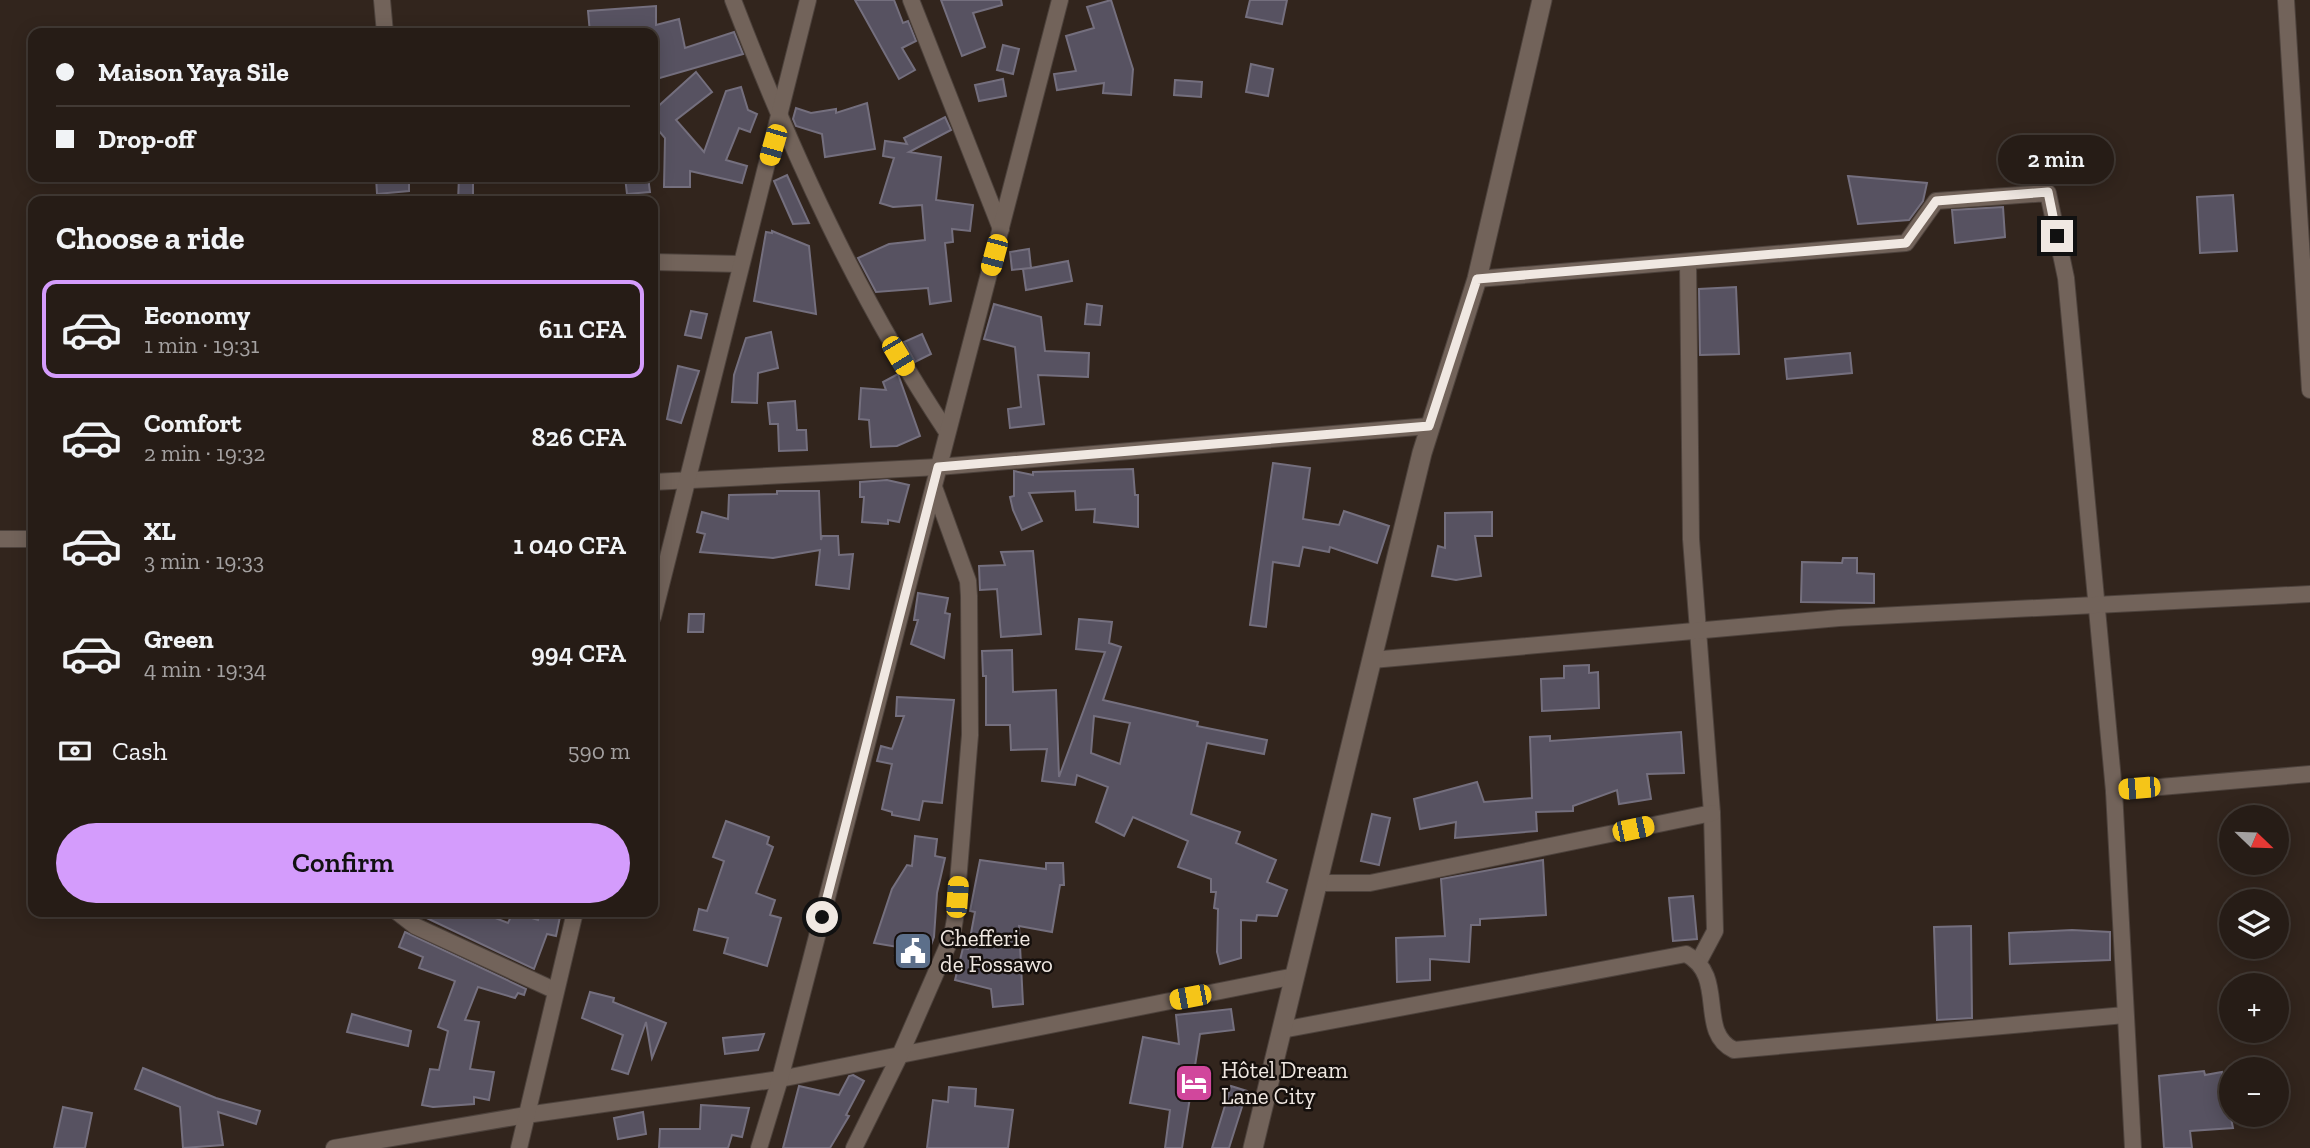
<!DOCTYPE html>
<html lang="en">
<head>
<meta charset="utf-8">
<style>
  :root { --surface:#261c16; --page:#322923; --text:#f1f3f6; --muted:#a4a1a1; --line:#423a35; --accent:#d49cfc }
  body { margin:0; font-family:"Zilla Slab",serif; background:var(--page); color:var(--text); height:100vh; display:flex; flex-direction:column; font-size:26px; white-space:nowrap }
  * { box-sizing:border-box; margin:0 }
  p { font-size:23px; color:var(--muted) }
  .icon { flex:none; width:38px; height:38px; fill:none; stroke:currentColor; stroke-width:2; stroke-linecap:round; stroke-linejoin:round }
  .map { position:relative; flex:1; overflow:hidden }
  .drawer { position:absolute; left:28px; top:196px; width:630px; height:721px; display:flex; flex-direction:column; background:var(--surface); border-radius:14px; box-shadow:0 4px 18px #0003,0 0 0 2px var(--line) }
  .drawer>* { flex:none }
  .hud { position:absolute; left:28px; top:28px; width:630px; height:154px; border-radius:14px; box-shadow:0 4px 18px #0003,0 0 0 2px var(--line); display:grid; align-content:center; height:154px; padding:0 28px; background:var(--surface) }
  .needle { width:46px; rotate:113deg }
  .buttons { position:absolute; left:2219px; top:805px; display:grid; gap:14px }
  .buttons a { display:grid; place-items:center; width:70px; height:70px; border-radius:50%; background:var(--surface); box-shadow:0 4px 18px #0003,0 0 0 2px var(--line); font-size:35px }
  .end { position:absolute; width:32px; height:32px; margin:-16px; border:9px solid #f0e8e2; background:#111; box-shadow:0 0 0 4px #111 }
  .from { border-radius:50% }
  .bubble { position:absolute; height:49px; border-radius:24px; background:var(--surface); box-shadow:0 4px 18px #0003,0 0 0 2px var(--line); font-size:23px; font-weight:600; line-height:49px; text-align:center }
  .car { position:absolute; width:21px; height:42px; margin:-21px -10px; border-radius:9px; box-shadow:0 0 5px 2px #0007; background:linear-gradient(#f5c518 24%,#345 0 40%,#f5c518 0 76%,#345 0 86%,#f5c518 0) }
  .hud b { display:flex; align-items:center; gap:24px; height:66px; font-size:26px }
  .hud b+b { border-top:2px solid var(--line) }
  .hud i { width:18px; height:18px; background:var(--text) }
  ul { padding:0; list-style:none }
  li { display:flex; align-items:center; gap:21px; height:98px; margin:0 14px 10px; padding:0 14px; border:4px solid transparent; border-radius:14px }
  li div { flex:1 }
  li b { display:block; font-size:26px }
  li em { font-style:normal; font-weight:600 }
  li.selected { border-color:var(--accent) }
  li>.icon { width:63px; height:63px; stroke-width:1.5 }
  h2 { padding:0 28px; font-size:32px; line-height:84px }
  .pay { display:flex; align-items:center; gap:18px; height:77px; padding:0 28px; font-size:26px }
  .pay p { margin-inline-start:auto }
  .action { display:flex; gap:14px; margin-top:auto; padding:14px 28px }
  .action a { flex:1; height:80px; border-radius:42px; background:var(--accent); color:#111; font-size:28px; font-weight:600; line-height:80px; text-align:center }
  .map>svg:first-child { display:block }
  .building { fill:#575261; stroke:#746f7e; stroke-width:2; fill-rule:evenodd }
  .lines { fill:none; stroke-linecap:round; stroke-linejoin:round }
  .minor-casing { stroke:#4d423c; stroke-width:18 }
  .tertiary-casing { stroke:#4d423c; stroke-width:21 }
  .minor { stroke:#72635a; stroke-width:16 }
  .tertiary { stroke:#72635a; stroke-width:19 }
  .route { stroke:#f0e8e2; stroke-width:9 }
  .labels { text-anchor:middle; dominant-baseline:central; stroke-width:5; stroke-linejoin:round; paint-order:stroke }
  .poi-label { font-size:23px; fill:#f0e8e2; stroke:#150f0c; text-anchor:start }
</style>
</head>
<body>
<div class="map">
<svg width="2310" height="1148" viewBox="0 0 2310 1148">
  <rect width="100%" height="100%" fill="#32251d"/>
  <g class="building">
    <polygon points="855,0 894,0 903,23 908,21 916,41 902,48 915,70 899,79"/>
    <polygon points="941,0 1001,0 1002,5 973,13 985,47 962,56"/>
    <polygon points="1111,0 1133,69 1131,95 1103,93 1104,83 1057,90 1054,74 1076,71 1066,36 1094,28 1087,7"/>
    <polygon points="1250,0 1287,0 1282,24 1246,17"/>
    <polygon points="656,6 656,25 679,19 685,48 734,32 743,54 653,80 653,33 590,33 588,11"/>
    <polygon points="1003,45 1019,49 1013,74 997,70"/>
    <polygon points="1251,64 1273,69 1268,96 1246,92"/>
    <polygon points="696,72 712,92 676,120 704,152 726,91 741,87 748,110 757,114 750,132 739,128 726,160 747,166 742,183 690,171 690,187 664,187 665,138 653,124 653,111"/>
    <polygon points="1003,79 1006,96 979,101 975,85"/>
    <polygon points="1175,80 1202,82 1201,97 1174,95"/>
    <polygon points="867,103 875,149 825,157 822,134 796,126 793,119 796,108 811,113 836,109 836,113"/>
    <polygon points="945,117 951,130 909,152 941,157 936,200 973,205 970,231 952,229 953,242 945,243 951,301 930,304 928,288 876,292 858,258 889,244 925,240 922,205 893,207 880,203 894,158 883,156 885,141 907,144 904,138"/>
    <polygon points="787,175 809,223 793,224 774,181"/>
    <polygon points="1848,176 1927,183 1923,201 1909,220 1858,224"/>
    <polygon points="376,177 409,177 409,191 377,194"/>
    <polygon points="459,177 473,177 473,201 458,201"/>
    <polygon points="625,177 648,177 650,192 627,194"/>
    <polygon points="2233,195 2237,251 2200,253 2197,197"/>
    <polygon points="2003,207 2005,237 1955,243 1952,210"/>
    <polygon points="772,231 809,246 816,314 754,301 766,232 772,233"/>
    <polygon points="1029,249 1031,268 1068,261 1072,281 1026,290 1023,269 1030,268 1012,270 1010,252"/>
    <polygon points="1736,287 1739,354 1700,355 1699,289"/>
    <polygon points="994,304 1041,317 1045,351 1089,353 1088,377 1038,375 1044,424 1010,428 1008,409 1021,407 1015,347 984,339"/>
    <polygon points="1087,304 1102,306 1100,325 1085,324"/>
    <polygon points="691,311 707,314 701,338 685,335"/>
    <polygon points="771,332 778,368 758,373 757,403 732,402 734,375 746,338"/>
    <polygon points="922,334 931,354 915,362 904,342"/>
    <polygon points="1850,353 1852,373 1787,379 1785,359"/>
    <polygon points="678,366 699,371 681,423 667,419"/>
    <polygon points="898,374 920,436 897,446 871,447 869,420 859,419 861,388 886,390 883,382"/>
    <polygon points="795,401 797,430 806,430 807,450 779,451 778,424 770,424 768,403"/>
    <polygon points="1273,463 1310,468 1303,519 1339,525 1344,511 1389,526 1377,563 1330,547 1329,552 1303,547 1299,566 1273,562 1266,627 1250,625"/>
    <polygon points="1133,469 1135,495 1138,495 1138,527 1094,522 1095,509 1076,510 1075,491 1029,493 1042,521 1022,530 1013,510 1010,497 1014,496 1014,471 1033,475 1033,472"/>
    <polygon points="887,480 909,485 899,522 888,520 888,524 862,522 864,497 860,497 860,482"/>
    <polygon points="777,491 819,491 821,540 822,536 838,536 839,555 853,554 849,589 816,585 820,550 773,558 700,552 705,534 697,532 702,512 728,519 729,495 777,494"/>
    <polygon points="1492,512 1492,536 1475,536 1481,576 1456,580 1432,576 1438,546 1445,548 1445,513"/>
    <polygon points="1033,551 1041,634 1001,637 997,589 980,590 979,566 1005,565 1001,552"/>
    <polygon points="1843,558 1857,558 1857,573 1874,574 1874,603 1801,602 1802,562 1842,563"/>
    <polygon points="918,593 948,598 945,613 950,614 944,658 911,644 918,620 914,620"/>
    <polygon points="689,614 704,614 703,632 688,632"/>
    <path d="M1079,619L1112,622L1109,643L1121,647L1103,700L1198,722L1197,726L1267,740L1264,754L1207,743L1191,814L1240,832L1236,843L1276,860L1267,882L1287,890L1277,916L1257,915L1256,921L1241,920V958L1220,964L1217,952L1218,909L1214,908L1216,892H1211V879L1178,867L1188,841L1133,817L1124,836L1096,822L1108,787L1077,775L1075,785L1042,781L1047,749L1011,750L1010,725H986V676H983L982,651L1012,650L1013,692L1056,690L1059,777L1105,652L1076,649ZM1094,716L1130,723L1120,764L1091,753Z"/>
    <polygon points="1589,665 1589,673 1598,672 1599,708 1542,711 1541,679 1564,678 1564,666"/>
    <polygon points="897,697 954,700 942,803 923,801 919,820 892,815 892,812 882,809 892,764 877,761 881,746 892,749 904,716 896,716"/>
    <polygon points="1681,732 1684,773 1647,774 1651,799 1619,804 1617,790 1573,806 1573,811 1536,812 1537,831 1455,838 1456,822 1420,829 1414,799 1477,782 1484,802 1532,798 1530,737 1550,736 1550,741"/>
    <polygon points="1372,814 1390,818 1379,865 1361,861"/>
    <polygon points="726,821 769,837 767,844 773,847 756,893 775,900 770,915 781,918 767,966 724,953 728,938 694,930 699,909 707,911 724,861 713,857"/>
    <polygon points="915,836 937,839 935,856 945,858 937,893 934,937 923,966 895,955 898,947 874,943 892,889 907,865 912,866"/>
    <polygon points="980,860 1046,869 1046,863 1063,863 1064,885 1060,885 1052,932 1019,926 1023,1004 993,1007 991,989 955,980 963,948 968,949 975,912 970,911"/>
    <polygon points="1543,860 1546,915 1480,919 1480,925 1471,925 1469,962 1430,959 1430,980 1397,982 1396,938 1445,936 1441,879"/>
    <polygon points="1693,896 1697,939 1673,941 1669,898"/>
    <polygon points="414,912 441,912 454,917 456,912 480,912 508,923 513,912 538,920 540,912 561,912 556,936 547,934 534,969"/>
    <polygon points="1971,926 1972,1018 1937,1020 1934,927"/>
    <polygon points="2072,930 2110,932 2110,960 2010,964 2009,933"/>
    <polygon points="405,932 526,989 524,995 518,993 515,998 478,987 465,1020 479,1022 470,1069 494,1072 489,1100 474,1097 474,1104 433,1107 422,1105 430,1069 439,1070 448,1031 438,1027 455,981 419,968 423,957 399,947"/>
    <polygon points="590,992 614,998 613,1002 666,1023 652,1058 646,1022 628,1074 612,1069 623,1035 582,1018"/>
    <polygon points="1231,1009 1234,1030 1200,1034 1182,1148 1165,1148 1170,1110 1130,1103 1143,1037 1179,1044 1176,1015"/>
    <polygon points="352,1014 411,1031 408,1046 347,1032"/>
    <polygon points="764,1034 758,1050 725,1054 723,1038"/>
    <polygon points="143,1068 216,1098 260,1111 256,1124 218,1112 223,1145 183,1148 180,1107 135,1089"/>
    <polygon points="2204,1071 2205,1075 2222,1072 2233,1128 2190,1131 2192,1148 2164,1148 2159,1076"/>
    <polygon points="853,1075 864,1081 846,1115 849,1116 830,1148 783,1148 799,1086 839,1095 849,1076"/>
    <polygon points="1231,1086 1247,1091 1229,1148 1212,1148"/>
    <polygon points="949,1087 976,1089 975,1106 1013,1110 1008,1148 927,1148 933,1100 948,1102"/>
    <polygon points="701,1105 749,1108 742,1137 732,1135 728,1148 659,1148 660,1129 700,1129"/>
    <polygon points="63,1107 92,1113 85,1148 54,1148"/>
    <polygon points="643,1112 646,1134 618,1139 614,1118"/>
  </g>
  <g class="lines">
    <g class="minor-casing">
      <g id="minor">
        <polyline points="382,0 385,33"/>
        <path d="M733,0C791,151 857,297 947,432"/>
        <polyline points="911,0 1001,229"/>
        <polyline points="2286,0 2310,390"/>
        <polyline points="653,262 740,264"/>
        <polyline points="1688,262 1691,539 1712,813 1715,931 1699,961"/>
        <polyline points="1477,279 1906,243 1936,201 2048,193 2066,278 2114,791"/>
        <polyline points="653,482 938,467 1429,426"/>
        <polyline points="0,539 33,539"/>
        <polyline points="653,617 808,0"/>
        <polyline points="1372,660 1839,618 2310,594"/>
        <polyline points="1318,883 1370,883 1712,813"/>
        <polyline points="397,912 415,926 554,990"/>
        <path d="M1282,1030L1686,954C1728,976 1696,1032 1734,1050L2125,1015"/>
        <polyline points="334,1148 526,1115 780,1079 1295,976"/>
        <polyline points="519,1148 575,912"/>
        <polyline points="759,1148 780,1079 1060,0"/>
        <polyline points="854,1148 900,1055 952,936 955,919 970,735 969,596 968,581 934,487"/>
        <polyline points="2133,1148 2114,791 2310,774"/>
      </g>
    </g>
    <g class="tertiary-casing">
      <polyline id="tertiary" points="1253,1148 1422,453 1477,279 1542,0"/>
    </g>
    <use href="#minor" class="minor"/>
    <use href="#tertiary" class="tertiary"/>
  </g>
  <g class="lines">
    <polyline class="route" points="822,917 938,467 1429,426 1477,279 1906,243 1936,201 2048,192 2057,236"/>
  </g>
  <defs>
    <g id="civic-square" transform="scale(2.0125)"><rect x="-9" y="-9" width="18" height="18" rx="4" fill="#5c6f8a" stroke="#150f0c"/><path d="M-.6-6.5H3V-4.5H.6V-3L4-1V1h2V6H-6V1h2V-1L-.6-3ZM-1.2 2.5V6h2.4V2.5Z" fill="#fff"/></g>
    <g id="hotel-square" transform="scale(2.0125)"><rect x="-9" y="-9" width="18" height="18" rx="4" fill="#d1479c" stroke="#150f0c"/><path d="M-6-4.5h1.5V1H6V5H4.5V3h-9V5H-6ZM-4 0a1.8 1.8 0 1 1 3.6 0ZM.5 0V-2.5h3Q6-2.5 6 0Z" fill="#fff"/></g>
  </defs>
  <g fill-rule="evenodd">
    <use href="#civic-square" x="913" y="951"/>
    <use href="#hotel-square" x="1194" y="1083"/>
  </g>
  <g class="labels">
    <g class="poi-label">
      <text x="940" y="938">Chefferie<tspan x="940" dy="26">de Fossawo</tspan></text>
      <text x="1221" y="1070">Hôtel Dream<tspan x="1221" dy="26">Lane City</tspan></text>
    </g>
  </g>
</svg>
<div class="buttons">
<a><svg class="needle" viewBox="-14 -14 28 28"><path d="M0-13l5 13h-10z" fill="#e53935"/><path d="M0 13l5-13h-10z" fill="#a4a1a1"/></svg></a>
<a><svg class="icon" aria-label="layers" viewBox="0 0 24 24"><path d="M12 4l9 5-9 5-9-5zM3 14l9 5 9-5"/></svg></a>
<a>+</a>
<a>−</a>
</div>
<i class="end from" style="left:822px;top:917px"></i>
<i class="end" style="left:2057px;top:236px"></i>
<div class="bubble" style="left:1998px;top:135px;width:116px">2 min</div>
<i class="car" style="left:773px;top:145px;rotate:196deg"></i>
<i class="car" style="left:994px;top:255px;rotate:195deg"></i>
<i class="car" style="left:898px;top:356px;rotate:149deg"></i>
<i class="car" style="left:2139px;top:788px;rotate:265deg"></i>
<i class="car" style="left:1633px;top:829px;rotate:78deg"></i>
<i class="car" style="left:957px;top:897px;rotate:4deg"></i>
<i class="car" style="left:1190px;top:997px;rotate:259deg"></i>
<div class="hud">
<b><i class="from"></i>Maison Yaya Sile</b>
<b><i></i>Drop-off</b>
</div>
<section class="drawer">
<h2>Choose a ride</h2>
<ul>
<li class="selected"><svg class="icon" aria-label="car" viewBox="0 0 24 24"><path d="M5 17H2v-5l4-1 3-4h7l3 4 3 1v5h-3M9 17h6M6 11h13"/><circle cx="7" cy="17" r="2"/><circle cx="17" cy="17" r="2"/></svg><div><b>Economy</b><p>1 min · 19:31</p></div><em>611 CFA</em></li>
<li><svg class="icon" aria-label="car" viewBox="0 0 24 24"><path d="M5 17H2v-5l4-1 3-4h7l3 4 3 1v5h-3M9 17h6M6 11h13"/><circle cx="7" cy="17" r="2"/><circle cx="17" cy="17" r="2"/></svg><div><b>Comfort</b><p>2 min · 19:32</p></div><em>826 CFA</em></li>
<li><svg class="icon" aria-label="car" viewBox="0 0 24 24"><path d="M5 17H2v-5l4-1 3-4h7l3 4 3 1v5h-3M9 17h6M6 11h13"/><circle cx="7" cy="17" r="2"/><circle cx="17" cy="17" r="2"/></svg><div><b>XL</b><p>3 min · 19:33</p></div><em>1 040 CFA</em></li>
<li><svg class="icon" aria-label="car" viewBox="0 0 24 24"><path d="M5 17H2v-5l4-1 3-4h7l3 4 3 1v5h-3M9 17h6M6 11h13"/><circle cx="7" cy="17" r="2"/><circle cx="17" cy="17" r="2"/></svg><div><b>Green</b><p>4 min · 19:34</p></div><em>994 CFA</em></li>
</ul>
<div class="pay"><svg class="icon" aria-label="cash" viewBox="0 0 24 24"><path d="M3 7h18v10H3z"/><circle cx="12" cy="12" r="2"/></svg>Cash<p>590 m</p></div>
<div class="action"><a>Confirm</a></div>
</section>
</div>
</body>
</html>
